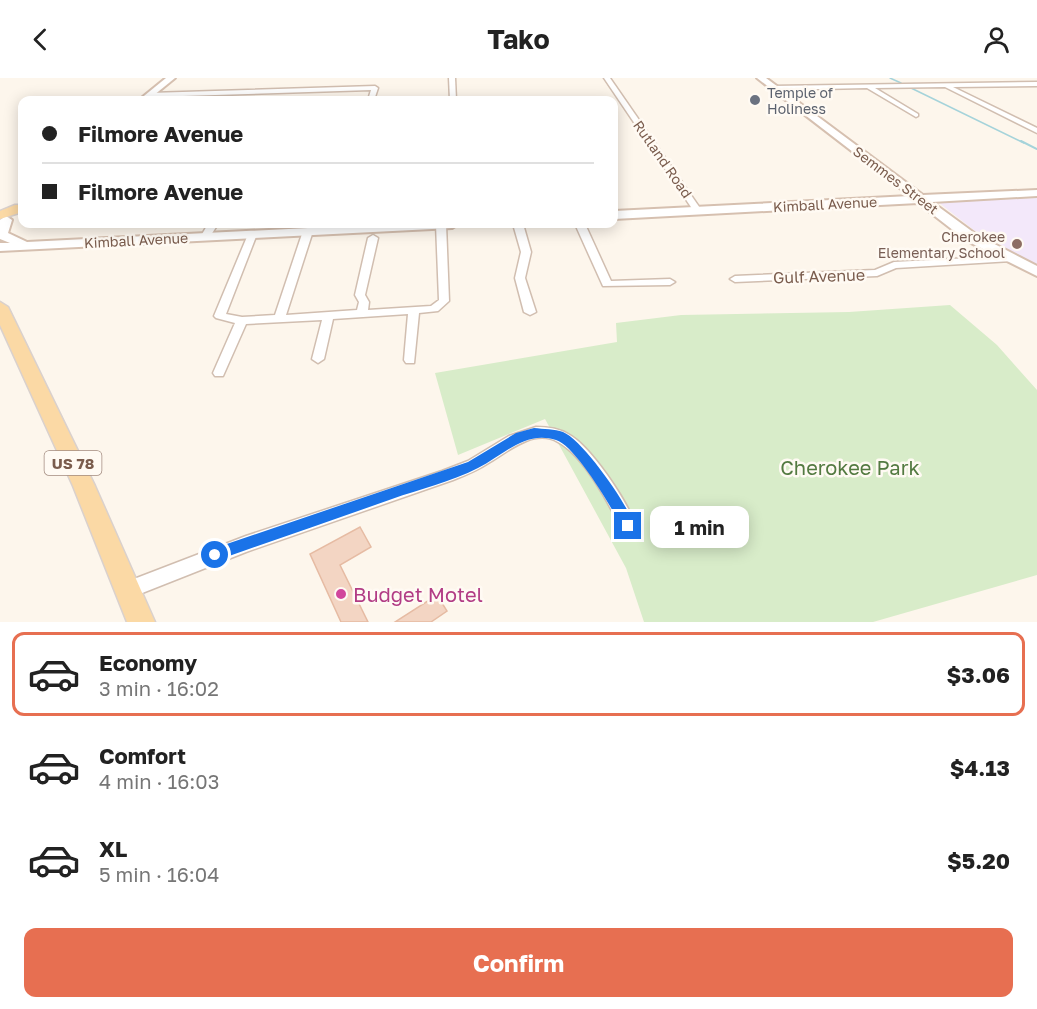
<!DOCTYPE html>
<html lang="en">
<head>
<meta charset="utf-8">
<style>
  :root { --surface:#fff; --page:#f2f2f2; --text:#222; --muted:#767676; --line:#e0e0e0; --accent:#e76f51 }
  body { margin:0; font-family:"Golos Text",sans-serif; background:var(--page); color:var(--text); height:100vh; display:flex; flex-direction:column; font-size:22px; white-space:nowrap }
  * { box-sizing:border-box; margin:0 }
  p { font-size:20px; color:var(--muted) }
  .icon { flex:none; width:33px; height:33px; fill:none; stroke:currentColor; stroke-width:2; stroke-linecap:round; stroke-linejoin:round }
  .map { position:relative; height:544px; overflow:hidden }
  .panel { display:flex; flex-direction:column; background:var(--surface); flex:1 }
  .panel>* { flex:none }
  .hud { position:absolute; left:18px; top:18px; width:600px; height:132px; border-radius:12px; box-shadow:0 3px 15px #0003; display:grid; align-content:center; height:132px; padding:0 24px; background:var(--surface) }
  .end { position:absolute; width:27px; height:27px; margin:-14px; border:8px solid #1a73e8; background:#fff; box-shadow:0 0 0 3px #fff }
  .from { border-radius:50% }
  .bubble { position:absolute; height:42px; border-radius:12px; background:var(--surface); box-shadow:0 3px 15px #0003; font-size:20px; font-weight:700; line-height:42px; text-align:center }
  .hud b { display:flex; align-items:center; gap:21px; height:57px; font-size:22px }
  .hud b+b { border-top:2px solid var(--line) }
  .hud i { width:15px; height:15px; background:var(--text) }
  ul { padding:10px 0 0; list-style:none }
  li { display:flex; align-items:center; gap:18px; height:84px; margin:0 12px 9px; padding:0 12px; border:3px solid transparent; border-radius:12px }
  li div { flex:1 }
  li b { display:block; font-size:22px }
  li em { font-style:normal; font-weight:700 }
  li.selected { border-color:var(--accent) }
  li>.icon { width:54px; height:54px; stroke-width:1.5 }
  .cta { display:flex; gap:12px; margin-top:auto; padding:12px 24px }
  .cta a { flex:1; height:69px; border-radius:12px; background:var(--accent); color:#fff; font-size:24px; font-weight:700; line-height:69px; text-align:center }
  header { display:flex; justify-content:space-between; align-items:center; height:78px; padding:0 24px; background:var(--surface); font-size:27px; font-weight:700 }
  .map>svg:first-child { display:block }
  .education { fill:#f3e8fa }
  .green { fill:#d8ecc9 }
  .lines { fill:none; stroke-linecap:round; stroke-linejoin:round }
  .stream-far1 { stroke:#a5d3da; stroke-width:1.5 }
  .stream { stroke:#a5d3da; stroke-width:2 }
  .building { fill:#f3d5c3; stroke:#e6bba3; stroke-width:1.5 }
  .minor-casing { stroke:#d1beb0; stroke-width:3 }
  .secondary-casing { stroke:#d6c0b0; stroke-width:4 }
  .primary-casing { stroke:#dad1cd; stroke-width:3 }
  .minor { fill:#fff; fill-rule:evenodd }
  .secondary { fill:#fff; fill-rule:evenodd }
  .primary { fill:#fbd9a5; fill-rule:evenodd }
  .route { fill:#1a73e8 }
  .worship-dot { fill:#6b7280; stroke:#fffaf3; stroke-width:2 }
  .education-dot { fill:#8d6e63; stroke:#fffaf3; stroke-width:2 }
  .hotel-dot { fill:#d1479c; stroke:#fffaf3; stroke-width:2 }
  .labels { text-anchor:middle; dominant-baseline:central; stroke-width:5; stroke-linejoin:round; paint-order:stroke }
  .far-worship-label { font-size:14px; fill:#5b616d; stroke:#fffaf3; text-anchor:start }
  .far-street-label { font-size:14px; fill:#7a5c4d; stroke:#fffaf3 }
  .far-education-label { font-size:14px; fill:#785e54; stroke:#fffaf3; text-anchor:end }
  .shield { fill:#fffaf3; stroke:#a28b7f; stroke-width:1.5 }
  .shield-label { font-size:15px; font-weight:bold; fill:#7a5c4d }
  .street-label { font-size:16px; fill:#7a5c4d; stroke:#fffaf3 }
  .near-park-label { font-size:20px; fill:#537a41; stroke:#fffaf3 }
  .near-hotel-label { font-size:20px; fill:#b23c85; stroke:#fffaf3; text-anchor:start }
</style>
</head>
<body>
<header><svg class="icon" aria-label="back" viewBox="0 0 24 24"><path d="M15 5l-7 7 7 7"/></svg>Tako<svg class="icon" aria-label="person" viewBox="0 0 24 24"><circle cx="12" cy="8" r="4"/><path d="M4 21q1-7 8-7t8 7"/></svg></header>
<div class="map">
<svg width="1037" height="544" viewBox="0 0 1037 544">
  <rect width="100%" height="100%" fill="#fdf6ec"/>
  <polygon class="education" points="1037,120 1037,187 975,153 938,124"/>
  <polygon class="green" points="950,227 997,267 1037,312 1037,497 873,544 644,544 626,490 545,341 458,377 435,295 617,264 616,245 681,237 849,234"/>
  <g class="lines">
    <g class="stream-far1">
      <polyline points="890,0 901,5"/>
      <polyline points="911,10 1024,65"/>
    </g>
    <polyline class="stream" points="1021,63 1037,71"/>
  </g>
  <g class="building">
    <polygon points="360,449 371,469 340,487 368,544 341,544 310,476"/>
    <polygon points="437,517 447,533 431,544 395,544"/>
  </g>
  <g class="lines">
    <g class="minor-casing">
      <g id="minor">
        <polygon points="449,0 455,0 456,22 450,22"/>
        <polygon points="604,0 610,0 702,133 701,135 695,135"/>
        <polygon points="1037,4 1037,8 953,9 1037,50 1037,55 945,9 875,10 918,36 918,38 916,39 867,10 773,12 770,10 773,8"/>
        <polygon points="375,8 378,10 374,22 368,22 371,12 150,19 147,17 150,15"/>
        <polygon points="208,146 218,146 209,160 203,160 201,158"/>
        <polygon points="436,146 446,146 449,223 438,233 419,235 414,285 406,285 404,282 408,236 333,241 324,281 318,285 312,281 322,242 246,246 223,298 215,298 213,295 235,245 216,240 214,238 249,154 252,153 257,156 226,236 242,239 275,237 303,153 308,150 313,153 286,237 357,232 359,224 355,217 368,160 373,157 378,160 365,217 369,224 368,232 431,228 439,222"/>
        <polygon points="513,146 523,146 531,174 525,200 536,234 530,237 524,234 515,200 521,174"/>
        <polygon points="575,146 585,146 611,203 670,201 675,204 670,207 603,208"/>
        <polygon points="1009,178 1014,181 1012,183 896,190 877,198 735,204 730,201 735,198 875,192 894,184"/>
        <path d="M536,349C547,349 558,350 568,356C591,368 627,423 636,448L634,453L628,455L622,453C610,427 584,378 558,364C548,358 536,359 526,363C513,368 502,377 490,384C478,392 466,397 453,402L246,474L127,521L121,518L118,512L121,506L246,458L442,393L468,383L509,358Z"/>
      </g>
    </g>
    <g class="secondary-casing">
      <g id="secondary">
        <polygon points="166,0 175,0 148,22 139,22"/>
        <polygon points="757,0 766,0 923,117 1037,112 1037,118 932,124 977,157 1037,188 1037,198 967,163 918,125 614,141 614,133 910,118"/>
        <polygon points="6,138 12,142 8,155 27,164 388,146 458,146 452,150 0,173 0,165 10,165 0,161 0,142"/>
      </g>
    </g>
    <g class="primary-casing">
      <g id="primary">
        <polygon points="15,127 22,127 22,134 0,141 0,133"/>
        <polygon points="0,224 8,229 95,408 155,544 127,544 73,408 0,247"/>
      </g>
    </g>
    <use href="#minor" class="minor"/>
    <use href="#secondary" class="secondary"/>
    <use href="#primary" class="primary"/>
  </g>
  <path class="route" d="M534,350C543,351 555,351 563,354C583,362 628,427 635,448L633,452H623C614,433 576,368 556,362C525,352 504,377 478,390C451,404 420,411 392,421C333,442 274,462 215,483L210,481L208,477L210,472L215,470L468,384L516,355Z"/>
  <circle class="worship-dot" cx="755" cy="22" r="6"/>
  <circle class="education-dot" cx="1017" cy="166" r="6"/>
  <circle class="hotel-dot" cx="341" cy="516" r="6"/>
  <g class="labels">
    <g class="far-worship-label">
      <text x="767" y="14">Temple of<tspan x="767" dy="16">Holiness</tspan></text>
    </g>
    <g class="far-street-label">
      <text transform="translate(663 81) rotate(55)">Rutland Road</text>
      <text transform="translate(896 102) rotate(37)">Semmes Street</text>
      <text transform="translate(825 126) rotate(-3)">Kimball Avenue</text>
      <text transform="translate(136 162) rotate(-3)">Kimball Avenue</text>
    </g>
    <g class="far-education-label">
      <text x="1005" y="158">Cherokee<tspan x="1005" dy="16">Elementary School</tspan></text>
    </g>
    <rect class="shield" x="44.5" y="373" width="57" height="24" rx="4.5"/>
    <g class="shield-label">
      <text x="73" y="385">US 78</text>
    </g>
    <g class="street-label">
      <text transform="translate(819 198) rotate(-2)">Gulf Avenue</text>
    </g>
    <g class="near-park-label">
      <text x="850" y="389">Cherokee Park</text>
    </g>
    <g class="near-hotel-label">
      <text x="353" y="516">Budget Motel</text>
    </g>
  </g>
</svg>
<i class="end from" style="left:215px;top:477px"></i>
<i class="end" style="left:628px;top:448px"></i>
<div class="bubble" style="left:650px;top:428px;width:99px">1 min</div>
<div class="hud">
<b><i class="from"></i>Filmore Avenue</b>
<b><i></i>Filmore Avenue</b>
</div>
</div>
<section class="panel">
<ul>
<li class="selected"><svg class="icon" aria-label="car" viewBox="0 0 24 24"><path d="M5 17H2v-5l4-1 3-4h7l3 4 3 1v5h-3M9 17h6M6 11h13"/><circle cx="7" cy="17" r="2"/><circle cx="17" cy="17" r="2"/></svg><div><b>Economy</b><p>3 min · 16:02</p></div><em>$3.06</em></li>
<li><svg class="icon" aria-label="car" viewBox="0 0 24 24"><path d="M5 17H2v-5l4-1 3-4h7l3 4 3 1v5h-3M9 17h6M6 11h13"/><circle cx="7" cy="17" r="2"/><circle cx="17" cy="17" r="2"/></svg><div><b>Comfort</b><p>4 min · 16:03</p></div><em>$4.13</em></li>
<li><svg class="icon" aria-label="car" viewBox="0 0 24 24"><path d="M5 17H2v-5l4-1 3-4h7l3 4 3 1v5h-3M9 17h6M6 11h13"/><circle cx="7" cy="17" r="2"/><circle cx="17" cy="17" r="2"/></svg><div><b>XL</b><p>5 min · 16:04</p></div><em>$5.20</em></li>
</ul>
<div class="cta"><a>Confirm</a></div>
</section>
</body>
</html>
